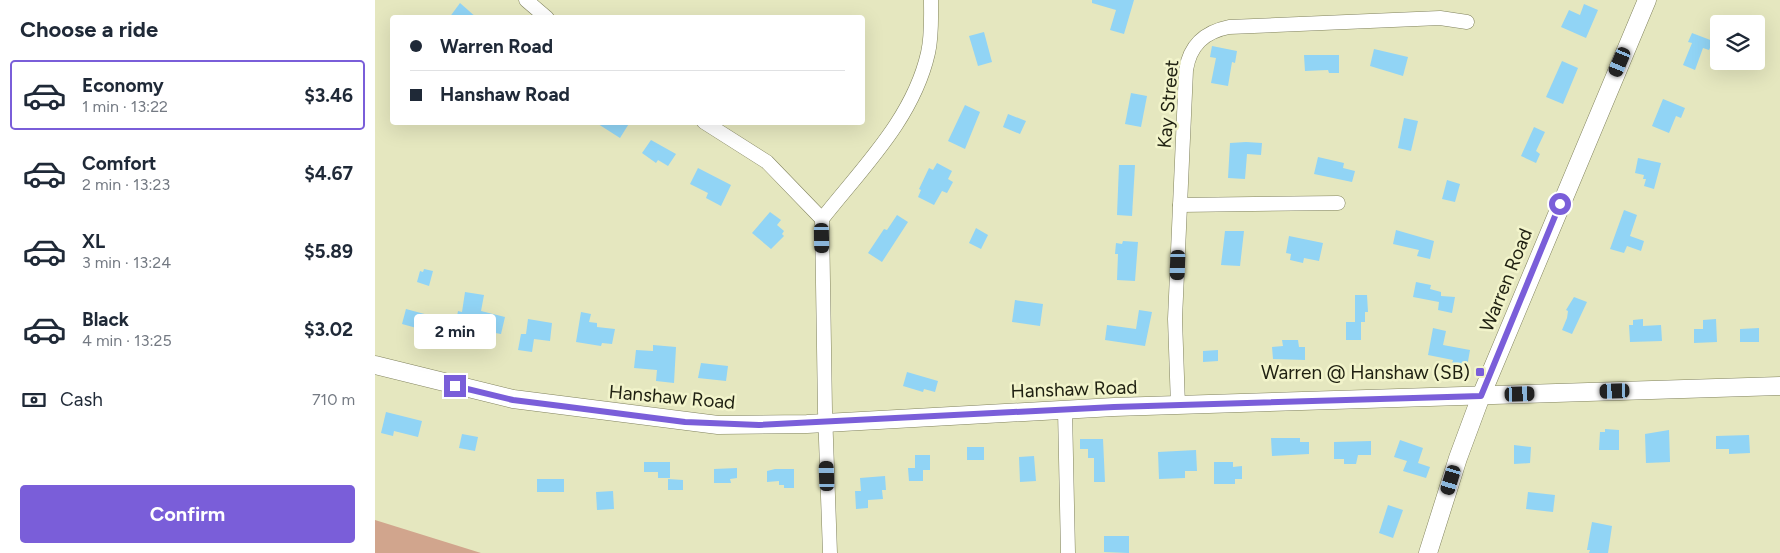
<!DOCTYPE html>
<html lang="en">
<head>
<meta charset="utf-8">
<style>
  :root { --surface:#fff; --page:#f2f2f3; --text:#1f2937; --muted:#747a83; --line:#e0e1e3; --accent:#7a5ed9 }
  body { margin:0; font-family:Figtree,sans-serif; background:var(--page); color:var(--text); height:100vh; display:flex; flex-direction:column; font-size:19px; white-space:nowrap }
  * { box-sizing:border-box; margin:0 }
  p { font-size:16px; color:var(--muted) }
  .icon { flex:none; width:28px; height:28px; fill:none; stroke:currentColor; stroke-width:2; stroke-linecap:round; stroke-linejoin:round }
  .map { position:relative; flex:1; overflow:hidden }
  .drawer { display:flex; flex-direction:column; background:var(--surface); width:375px }
  .drawer>* { flex:none }
  .top-card { position:absolute; left:15px; top:15px; width:475px; height:110px; border-radius:5px; box-shadow:0 5px 20px #0002; display:grid; align-content:center; height:110px; padding:0 20px; background:var(--surface) }
  .buttons { position:absolute; left:1335px; top:15px; display:grid; gap:10px }
  .buttons a { display:grid; place-items:center; width:55px; height:55px; border-radius:5px; background:var(--surface); box-shadow:0 5px 20px #0002; font-size:25px }
  .end { position:absolute; width:22px; height:22px; margin:-11px; border:6px solid #7a5ed9; background:#fff; box-shadow:0 0 0 2px #fff }
  .from { border-radius:50% }
  .bubble { position:absolute; height:35px; border-radius:5px; background:var(--surface); box-shadow:0 5px 20px #0002; font-size:16px; font-weight:700; line-height:35px; text-align:center }
  .car { position:absolute; width:15px; height:30px; margin:-15px -8px; border-radius:6px; box-shadow:0 0 4px 1px #0007; background:linear-gradient(#222 24%,#8ab4d8 0 40%,#222 0 76%,#8ab4d8 0 86%,#222 0) }
  .top-card b { display:flex; align-items:center; gap:18px; height:48px; font-size:19px }
  .top-card b+b { border-top:1px solid var(--line) }
  .top-card i { width:12px; height:12px; background:var(--text) }
  ul { padding:0; list-style:none }
  li { display:flex; align-items:center; gap:15px; height:70px; margin:0 10px 8px; padding:0 10px; border:2px solid transparent; border-radius:5px }
  li div { flex:1 }
  li b { display:block; font-size:19px }
  li em { font-style:normal; font-weight:700 }
  li.selected { border-color:var(--accent) }
  li>.icon { width:45px; height:45px; stroke-width:1.5 }
  h2 { padding:0 20px; font-size:22px; line-height:60px }
  .pay { display:flex; align-items:center; gap:12px; height:55px; padding:0 20px; font-size:19px }
  .pay p { margin-inline-start:auto }
  .action { display:flex; gap:10px; margin-top:auto; padding:10px 20px }
  .action a { flex:1; height:58px; border-radius:5px; background:var(--accent); color:#fff; font-size:20px; font-weight:700; line-height:58px; text-align:center }
  main { display:flex; flex:1; min-height:0 }
  .map>svg:first-child { display:block }
  .green { fill:#d1a58d }
  .building { fill:#91d4f5 }
  .lines { fill:none; stroke-linecap:round; stroke-linejoin:round }
  .minor-casing { stroke:#80825d; stroke-width:15 }
  .tertiary-casing { stroke:#80825d; stroke-width:19 }
  .minor { stroke:#fff; stroke-width:14 }
  .tertiary { stroke:#fff; stroke-width:18 }
  .route { stroke:#7a5ed9; stroke-width:6 }
  .poi-dot { fill:#7a5ed9; stroke:#f2f4cb; stroke-width:2 }
  .labels { text-anchor:middle; dominant-baseline:central; stroke-width:5; stroke-linejoin:round; paint-order:stroke }
  .street-label { font-size:19px; fill:#1f2011; stroke:#f2f4cb }
  .poi-label { font-size:19px; fill:#1f2011; stroke:#f2f4cb; text-anchor:end }
</style>
</head>
<body>
<main>
<section class="drawer">
<h2>Choose a ride</h2>
<ul>
<li class="selected"><svg class="icon" aria-label="car" viewBox="0 0 24 24"><path d="M5 17H2v-5l4-1 3-4h7l3 4 3 1v5h-3M9 17h6M6 11h13"/><circle cx="7" cy="17" r="2"/><circle cx="17" cy="17" r="2"/></svg><div><b>Economy</b><p>1 min · 13:22</p></div><em>$3.46</em></li>
<li><svg class="icon" aria-label="car" viewBox="0 0 24 24"><path d="M5 17H2v-5l4-1 3-4h7l3 4 3 1v5h-3M9 17h6M6 11h13"/><circle cx="7" cy="17" r="2"/><circle cx="17" cy="17" r="2"/></svg><div><b>Comfort</b><p>2 min · 13:23</p></div><em>$4.67</em></li>
<li><svg class="icon" aria-label="car" viewBox="0 0 24 24"><path d="M5 17H2v-5l4-1 3-4h7l3 4 3 1v5h-3M9 17h6M6 11h13"/><circle cx="7" cy="17" r="2"/><circle cx="17" cy="17" r="2"/></svg><div><b>XL</b><p>3 min · 13:24</p></div><em>$5.89</em></li>
<li><svg class="icon" aria-label="car" viewBox="0 0 24 24"><path d="M5 17H2v-5l4-1 3-4h7l3 4 3 1v5h-3M9 17h6M6 11h13"/><circle cx="7" cy="17" r="2"/><circle cx="17" cy="17" r="2"/></svg><div><b>Black</b><p>4 min · 13:25</p></div><em>$3.02</em></li>
</ul>
<div class="pay"><svg class="icon" aria-label="cash" viewBox="0 0 24 24"><path d="M3 7h18v10H3z"/><circle cx="12" cy="12" r="2"/></svg>Cash<p>710 m</p></div>
<div class="action"><a>Confirm</a></div>
</section>
<div class="map">
<svg width="1405" height="553" viewBox="0 0 1405 553">
  <rect width="100%" height="100%" fill="#e5e7bf"/>
  <polygon class="green" points="0,520 106,553 0,553"/>
  <g class="building">
    <polygon points="717,0 759,0 749,34 735,30 741,10 717,3"/>
    <polygon points="85,3 102,18 74,18"/>
    <polygon points="1209,4 1223,10 1211,38 1186,27 1194,10 1205,15"/>
    <polygon points="609,32 617,62 603,66 594,36"/>
    <polygon points="1317,33 1338,41 1334,50 1328,48 1320,70 1308,65 1317,43 1313,42"/>
    <polygon points="837,46 862,51 860,63 857,62 853,86 836,83 841,58 835,57"/>
    <polygon points="999,49 1033,57 1028,76 995,66"/>
    <polygon points="929,55 964,55 964,73 954,73 953,70 930,71"/>
    <polygon points="1187,61 1203,68 1188,104 1171,97"/>
    <polygon points="756,93 772,96 766,127 750,124"/>
    <polygon points="1288,99 1310,108 1306,118 1301,116 1294,133 1277,126"/>
    <polygon points="590,105 605,112 590,149 573,141"/>
    <polygon points="633,114 651,121 645,134 628,127"/>
    <polygon points="1029,118 1043,121 1036,151 1023,148"/>
    <polygon points="220,122 255,122 245,138"/>
    <polygon points="1159,127 1170,132 1161,151 1165,154 1161,163 1146,156"/>
    <polygon points="276,140 301,154 293,166 283,160 281,163 267,153"/>
    <polygon points="871,142 887,143 886,155 872,154 870,179 853,178 855,143"/>
    <polygon points="943,157 969,163 968,168 980,171 977,182 939,174"/>
    <polygon points="1263,158 1286,163 1279,189 1269,186 1271,179 1268,179 1269,175 1260,173"/>
    <polygon points="562,163 577,171 573,179 578,182 572,193 567,191 559,205 543,197 546,190 544,189 554,168 558,170"/>
    <polygon points="744,165 760,165 757,216 742,215"/>
    <polygon points="323,168 356,185 346,206 331,198 333,193 315,184"/>
    <polygon points="1072,180 1085,184 1080,202 1067,199"/>
    <polygon points="1249,210 1262,215 1255,236 1269,241 1266,251 1252,246 1249,253 1235,249"/>
    <polygon points="395,212 406,220 402,225 409,231 407,234 409,236 396,249 377,233"/>
    <polygon points="522,215 533,222 507,262 493,253 509,229 512,230"/>
    <polygon points="601,228 613,235 606,249 594,243"/>
    <polygon points="1021,230 1059,241 1055,259 1042,256 1044,250 1018,244"/>
    <polygon points="850,231 869,231 865,266 846,265"/>
    <polygon points="914,236 948,243 944,261 929,258 928,263 915,260 916,254 911,253"/>
    <polygon points="748,241 763,242 760,281 742,280 743,254 740,254 741,243 747,244"/>
    <polygon points="49,269 58,271 54,286 42,282 45,271 48,272"/>
    <polygon points="1041,282 1056,285 1055,289 1066,292 1066,296 1080,297 1077,313 1063,310 1064,302 1038,297"/>
    <polygon points="90,292 109,295 106,311 130,317 126,334 80,326 83,311 87,312"/>
    <polygon points="980,295 992,295 993,312 990,312 990,322 986,322 986,340 971,340 971,322 980,322"/>
    <polygon points="1199,297 1212,302 1197,334 1187,330 1192,318 1193,311 1191,310"/>
    <polygon points="640,300 668,304 665,326 637,322"/>
    <polygon points="31,309 68,319 63,338 48,334 49,330 27,324"/>
    <polygon points="764,310 777,312 770,346 730,340 732,325 761,329"/>
    <polygon points="206,312 216,314 214,322 222,323 222,327 240,329 237,344 227,343 226,346 201,342"/>
    <polygon points="153,319 177,323 175,341 159,339 157,352 143,350 146,334 151,334"/>
    <polygon points="1268,319 1268,326 1286,325 1287,341 1255,342 1254,325 1258,325 1258,320"/>
    <polygon points="1341,319 1342,342 1319,343 1319,329 1328,329 1328,320"/>
    <polygon points="1058,328 1071,331 1068,345 1095,350 1092,367 1077,364 1078,360 1053,355"/>
    <polygon points="1384,328 1384,342 1365,342 1365,329"/>
    <polygon points="907,340 923,340 924,347 930,347 930,360 898,359 897,347 908,346"/>
    <polygon points="278,345 301,347 299,383 281,381 282,370 259,368 261,350 278,351"/>
    <polygon points="843,350 843,361 828,362 828,351"/>
    <polygon points="326,363 353,366 351,381 323,378"/>
    <polygon points="532,372 563,381 560,392 549,389 548,392 528,386"/>
    <polygon points="11,412 47,421 43,437 19,431 18,436 6,433"/>
    <polygon points="1230,429 1244,430 1244,450 1224,450 1225,432 1230,432"/>
    <polygon points="1294,430 1295,462 1271,463 1270,434"/>
    <polygon points="87,434 103,437 100,451 84,448"/>
    <polygon points="1374,435 1375,453 1354,454 1354,449 1341,449 1341,436"/>
    <polygon points="896,438 925,438 925,442 934,442 934,454 897,456"/>
    <polygon points="705,439 728,439 730,482 719,482 719,458 713,458 713,449 705,449"/>
    <polygon points="1025,440 1048,448 1043,463 1055,467 1051,478 1028,471 1032,461 1019,457"/>
    <polygon points="996,441 996,455 983,455 981,464 969,464 969,459 959,459 959,442"/>
    <polygon points="1139,445 1156,447 1155,463 1139,464"/>
    <rect x="592" y="447" width="17" height="13"/>
    <polygon points="821,450 822,471 810,471 810,478 784,479 783,452"/>
    <polygon points="540,455 555,455 555,470 548,470 548,481 534,481 533,468 540,468"/>
    <polygon points="659,456 661,481 645,482 644,457"/>
    <polygon points="269,462 295,462 295,478 283,478 283,472 269,472"/>
    <polygon points="839,462 858,462 858,467 867,466 867,479 860,479 860,484 839,484"/>
    <polygon points="362,468 362,478 355,479 356,483 339,483 339,469"/>
    <polygon points="400,469 419,469 419,488 409,488 409,485 404,485 404,481 392,482 392,471"/>
    <polygon points="510,476 511,490 507,490 508,499 493,500 493,508 481,509 480,491 486,491 485,478"/>
    <rect x="162" y="479" width="27" height="13"/>
    <polygon points="293,479 308,480 308,490 293,490"/>
    <polygon points="238,491 239,509 222,510 221,492"/>
    <polygon points="1153,492 1180,495 1178,512 1151,509"/>
    <polygon points="1013,505 1028,510 1018,538 1004,533"/>
    <polygon points="1217,522 1237,526 1233,553 1214,553 1215,550 1212,550"/>
    <polygon points="729,536 754,536 754,553 729,552"/>
  </g>
  <g class="lines">
    <g class="minor-casing">
      <g id="minor">
        <polyline points="151,0 172,18"/>
        <polyline points="329,122 392,162 447,219"/>
        <polyline points="805,205 963,203"/>
        <path d="M803,406L800,319L811,70C815,45 829,32 854,27L1065,18L1092,22"/>
        <polyline points="690,410 693,553"/>
        <path d="M455,553L450,411L447,219C487,168 538,119 553,53C557,36 556,18 556,0"/>
      </g>
    </g>
    <g class="tertiary-casing">
      <g id="tertiary">
        <polyline points="0,365 138,399 343,425 432,424 739,407 1405,386"/>
        <polyline points="1053,553 1083,458 1106,396 1272,0"/>
      </g>
    </g>
    <use href="#minor" class="minor"/>
    <use href="#tertiary" class="tertiary"/>
  </g>
  <g class="lines">
    <polyline class="route" points="80,386 138,400 186,406 310,422 384,425 739,407 1106,396 1185,204"/>
  </g>
  <rect class="poi-dot" x="1100" y="367" width="10" height="10" rx="2.5"/>
  <g class="labels">
    <g class="street-label">
      <text transform="translate(793 104) rotate(-85)">Kay Street</text>
      <text transform="translate(1131 280) rotate(-68)">Warren Road</text>
      <text transform="translate(699 389) rotate(-2)">Hanshaw Road</text>
      <text transform="translate(297 397) rotate(5)">Hanshaw Road</text>
    </g>
    <g class="poi-label">
      <text x="1095" y="372">Warren @ Hanshaw (SB)</text>
    </g>
  </g>
</svg>
<div class="buttons">
<a><svg class="icon" aria-label="layers" viewBox="0 0 24 24"><path d="M12 4l9 5-9 5-9-5zM3 14l9 5 9-5"/></svg></a>
</div>
<i class="end from" style="left:1185px;top:204px"></i>
<i class="end" style="left:80px;top:386px"></i>
<div class="bubble" style="left:39px;top:314px;width:82px">2 min</div>
<i class="car" style="left:1245px;top:62px;rotate:203deg"></i>
<i class="car" style="left:447px;top:238px;rotate:179deg"></i>
<i class="car" style="left:803px;top:265px;rotate:182deg"></i>
<i class="car" style="left:1240px;top:391px;rotate:268deg"></i>
<i class="car" style="left:1145px;top:394px;rotate:88deg"></i>
<i class="car" style="left:452px;top:476px;rotate:358deg"></i>
<i class="car" style="left:1076px;top:480px;rotate:197deg"></i>
<div class="top-card">
<b><i class="from"></i>Warren Road</b>
<b><i></i>Hanshaw Road</b>
</div>
</div>
</main>
</body>
</html>
